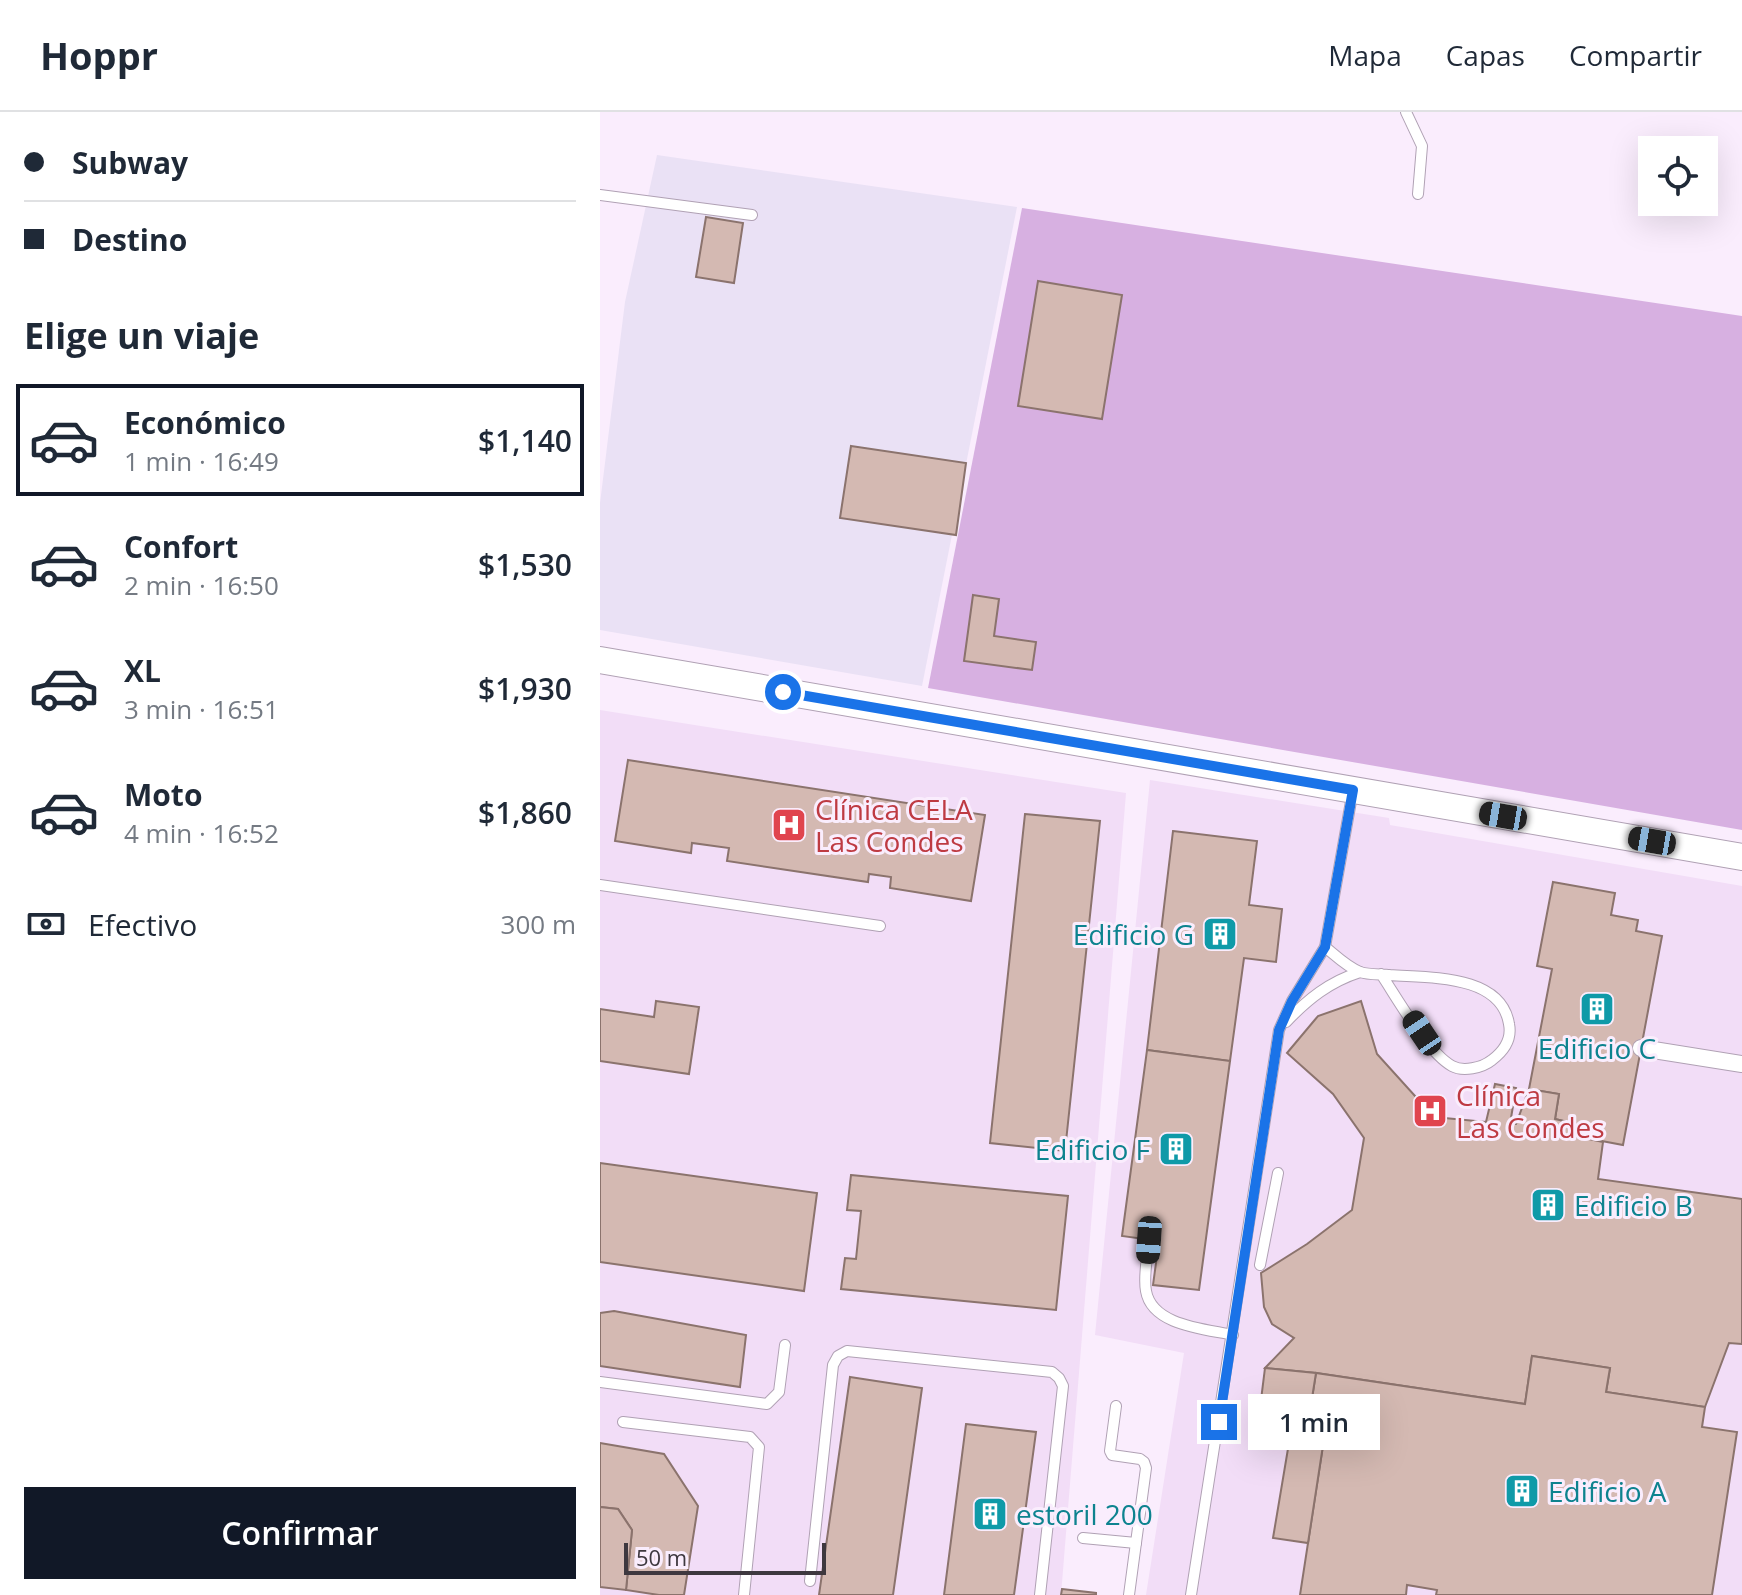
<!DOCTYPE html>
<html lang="es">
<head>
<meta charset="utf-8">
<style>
  :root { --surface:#fff; --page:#f6f6f7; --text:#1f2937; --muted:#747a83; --line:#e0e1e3; --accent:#111827 }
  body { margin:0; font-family:"Open Sans",sans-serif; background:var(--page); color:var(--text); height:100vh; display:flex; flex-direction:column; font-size:30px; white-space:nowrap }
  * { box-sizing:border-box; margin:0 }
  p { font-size:26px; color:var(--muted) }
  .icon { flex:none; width:44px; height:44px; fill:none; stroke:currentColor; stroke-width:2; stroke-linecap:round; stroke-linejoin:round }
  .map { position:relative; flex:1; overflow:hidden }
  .details { display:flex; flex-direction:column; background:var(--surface); width:600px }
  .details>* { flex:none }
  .banner { display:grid; align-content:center; height:176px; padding:0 24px; background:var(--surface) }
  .buttons { position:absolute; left:1038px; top:24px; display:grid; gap:16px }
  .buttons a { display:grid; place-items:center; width:80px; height:80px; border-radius:0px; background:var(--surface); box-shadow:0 8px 32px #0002; font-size:40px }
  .scale { position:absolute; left:24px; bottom:20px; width:202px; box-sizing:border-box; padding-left:8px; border:4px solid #3e383f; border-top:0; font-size:22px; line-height:28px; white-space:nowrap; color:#3e383f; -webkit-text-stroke:6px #faedfd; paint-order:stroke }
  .end { position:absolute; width:36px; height:36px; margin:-18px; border:10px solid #1a73e8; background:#fff; box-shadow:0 0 0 4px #fff }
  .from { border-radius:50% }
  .bubble { position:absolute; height:56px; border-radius:0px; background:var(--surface); box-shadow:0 8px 32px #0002; font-size:26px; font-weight:600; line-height:56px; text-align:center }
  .car { position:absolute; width:24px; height:48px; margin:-24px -12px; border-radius:10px; box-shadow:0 0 6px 2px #0007; background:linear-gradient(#222 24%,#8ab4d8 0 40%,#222 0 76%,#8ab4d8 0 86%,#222 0) }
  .banner b { display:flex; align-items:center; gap:28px; height:76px; font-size:30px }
  .banner b+b { border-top:2px solid var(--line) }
  .banner i { width:20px; height:20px; background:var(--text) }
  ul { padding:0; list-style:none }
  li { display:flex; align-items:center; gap:24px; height:112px; margin:0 16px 12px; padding:0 8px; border:4px solid transparent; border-radius:0px }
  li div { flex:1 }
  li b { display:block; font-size:30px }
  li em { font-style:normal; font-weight:600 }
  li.selected { border-color:var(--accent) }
  li>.icon { width:72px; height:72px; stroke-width:1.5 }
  h2 { padding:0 24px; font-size:36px; line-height:96px }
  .pay { display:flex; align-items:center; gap:20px; height:88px; padding:0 24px; font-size:30px }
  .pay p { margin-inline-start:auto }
  .primary-button { display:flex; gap:16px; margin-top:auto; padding:16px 24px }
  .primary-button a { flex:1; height:92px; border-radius:0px; background:var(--accent); color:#fff; font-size:32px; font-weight:600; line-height:92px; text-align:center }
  header { display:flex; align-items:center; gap:48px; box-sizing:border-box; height:112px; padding:0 40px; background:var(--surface); border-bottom:2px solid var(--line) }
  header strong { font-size:38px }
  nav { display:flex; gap:44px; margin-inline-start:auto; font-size:28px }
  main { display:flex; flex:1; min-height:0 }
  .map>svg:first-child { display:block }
  .built { fill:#f2ddf7 }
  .industrial { fill:#eae1f5 }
  .green { fill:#d7b0e1 }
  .building { fill:#d4b9b2; stroke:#8b736d; stroke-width:2 }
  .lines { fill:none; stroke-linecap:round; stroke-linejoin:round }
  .service-casing { stroke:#b0a1b4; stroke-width:12 }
  .pedestrian-casing { stroke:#b0a1b4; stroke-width:18 }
  .tertiary-casing { stroke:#b0a1b4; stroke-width:28 }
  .service { stroke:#fff; stroke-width:10 }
  .pedestrian { stroke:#fff; stroke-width:16 }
  .tertiary { stroke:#fff; stroke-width:26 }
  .route { stroke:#1a73e8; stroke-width:10 }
  .labels { text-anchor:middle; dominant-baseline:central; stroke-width:6; stroke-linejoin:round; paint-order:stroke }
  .health-label { font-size:28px; fill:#be3a42; stroke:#faedfd; text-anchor:start }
  .culture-label { font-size:28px; fill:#0d838f; stroke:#faedfd; text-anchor:start }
</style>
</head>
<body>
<header>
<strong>Hoppr</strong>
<nav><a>Mapa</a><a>Capas</a><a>Compartir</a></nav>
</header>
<main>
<section class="details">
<div class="banner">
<b><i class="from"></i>Subway</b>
<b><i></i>Destino</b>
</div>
<h2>Elige un viaje</h2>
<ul>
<li class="selected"><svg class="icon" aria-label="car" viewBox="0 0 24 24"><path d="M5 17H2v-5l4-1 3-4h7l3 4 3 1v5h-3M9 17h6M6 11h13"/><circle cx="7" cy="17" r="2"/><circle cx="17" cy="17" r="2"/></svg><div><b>Económico</b><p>1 min · 16:49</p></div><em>$1,140</em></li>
<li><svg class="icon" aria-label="car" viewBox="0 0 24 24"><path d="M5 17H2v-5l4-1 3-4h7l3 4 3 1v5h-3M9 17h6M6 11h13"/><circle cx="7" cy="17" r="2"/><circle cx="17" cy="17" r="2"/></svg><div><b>Confort</b><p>2 min · 16:50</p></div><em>$1,530</em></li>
<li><svg class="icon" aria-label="car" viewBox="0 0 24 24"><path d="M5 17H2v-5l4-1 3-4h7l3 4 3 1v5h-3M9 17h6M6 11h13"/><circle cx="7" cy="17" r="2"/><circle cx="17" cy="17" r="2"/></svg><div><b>XL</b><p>3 min · 16:51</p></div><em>$1,930</em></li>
<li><svg class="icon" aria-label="car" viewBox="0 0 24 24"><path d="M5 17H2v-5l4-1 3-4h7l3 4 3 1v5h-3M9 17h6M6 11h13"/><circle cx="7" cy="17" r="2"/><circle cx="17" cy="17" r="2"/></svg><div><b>Moto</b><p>4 min · 16:52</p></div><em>$1,860</em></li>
</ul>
<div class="pay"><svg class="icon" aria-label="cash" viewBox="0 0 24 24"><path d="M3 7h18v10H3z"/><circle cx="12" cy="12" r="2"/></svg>Efectivo<p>300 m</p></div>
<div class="primary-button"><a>Confirmar</a></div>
</section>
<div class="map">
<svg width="1142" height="1483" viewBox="0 0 1142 1483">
  <rect width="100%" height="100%" fill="#faedfd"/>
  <g class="built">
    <polygon points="0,598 526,681 461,1483 0,1483"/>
    <polygon points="550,668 789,706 790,713 1142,774 1142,1483 546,1483 584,1241 495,1223"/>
  </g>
  <polygon class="industrial" points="57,43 417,95 322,574 0,518 0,391 25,190"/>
  <polygon class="green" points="422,96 1142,204 1142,718 328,576"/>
  <g class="building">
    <polygon points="106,105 143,111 134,171 96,165"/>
    <polygon points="438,169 522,183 502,307 418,294"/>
    <polygon points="251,334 366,351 356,423 240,406"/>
    <polygon points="373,483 399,487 394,524 436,530 432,558 364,549"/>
    <polygon points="28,648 385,703 371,789 290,776 291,765 269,762 268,770 127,749 129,736 92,731 91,741 15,729"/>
    <polygon points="425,702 500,709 465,1039 390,1031"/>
    <polygon points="573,719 657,729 649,793 682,797 676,850 644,846 630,949 547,938"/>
    <polygon points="953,770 1015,781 1011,803 1038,808 1036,819 1062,824 1023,1033 970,1023 972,1011 955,1007 959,982 929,977 952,857 937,854"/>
    <polygon points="56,889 99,895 89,962 0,949 0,897 54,905"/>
    <polygon points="761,889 777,942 834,1005 886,1010 895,972 916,976 910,1012 916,1012 929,977 959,982 955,1007 972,1011 970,1023 1003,1030 998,1067 1142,1087 1142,1232 1129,1231 1105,1295 1006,1280 1010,1256 932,1244 925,1292 716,1261 665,1256 694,1226 672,1212 664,1195 661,1161 707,1132 752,1098 764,1026 733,982 687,941 718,904"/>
    <polygon points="547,938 630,949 599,1178 553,1173 559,1129 522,1124"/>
    <polygon points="0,1051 217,1081 204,1179 0,1150"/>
    <polygon points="251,1063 468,1084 456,1198 241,1177 245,1146 256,1147 261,1099 247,1098"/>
    <polygon points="14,1199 146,1223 140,1275 0,1254 0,1201"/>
    <polygon points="932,1244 1010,1256 1006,1280 1105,1295 1102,1315 1137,1320 1112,1483 836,1483 837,1478 807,1473 806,1483 700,1483 724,1327 706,1324 716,1261 925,1292"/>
    <polygon points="665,1256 716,1261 706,1324 724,1327 708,1431 673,1426 695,1295 661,1288"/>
    <polygon points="250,1265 322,1276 293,1483 219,1483"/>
    <polygon points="366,1312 436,1320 414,1483 344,1483"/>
    <polygon points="0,1331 64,1342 98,1394 84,1483 59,1483 26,1478 32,1418 18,1397 0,1395"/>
    <polygon points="0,1395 18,1397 32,1418 26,1478 0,1475"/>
    <polygon points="462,1477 496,1481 496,1483 461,1483"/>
  </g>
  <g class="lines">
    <g class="service-casing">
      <g id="service">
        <polyline points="806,0 822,34 818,82"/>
        <polyline points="0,83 152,103"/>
        <polyline points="0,773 280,814"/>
        <path d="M725,835C735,843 747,855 760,860C768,863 781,862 790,863C829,866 901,862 909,912C912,927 904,939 892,948C882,956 863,960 852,954C828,941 797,886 781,862"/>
        <path d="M686,910C708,887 729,870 760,860"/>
        <path d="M549,1128C548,1143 543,1163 546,1179C552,1214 606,1217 633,1223"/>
        <polyline points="660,1153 678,1061"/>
        <polyline points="0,1270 167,1292 179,1280 185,1233"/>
        <polyline points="516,1294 510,1339 512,1343 540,1347 544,1350 546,1356 529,1483"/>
        <polyline points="23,1310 150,1325 159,1335 144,1483"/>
        <polyline points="483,1426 536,1431"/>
        <polyline points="210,1469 233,1253 238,1244 247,1239 452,1260 459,1266 463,1274 440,1483"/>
        <polyline points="591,1483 679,918 692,889 725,835 753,678"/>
      </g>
    </g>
    <g class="pedestrian-casing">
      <polyline id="pedestrian" points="1041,936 1142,952"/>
    </g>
    <g class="tertiary-casing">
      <polyline id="tertiary" points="0,548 1142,745"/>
    </g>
    <use href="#service" class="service"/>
    <use href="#pedestrian" class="pedestrian"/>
    <use href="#tertiary" class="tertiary"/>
  </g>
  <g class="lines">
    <polyline class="route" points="183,580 753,678 725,835 692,889 679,918 619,1310"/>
  </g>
  <defs>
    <g id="hospital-square" transform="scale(1.8)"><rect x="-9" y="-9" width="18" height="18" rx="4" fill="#e0444e" stroke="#faedfd"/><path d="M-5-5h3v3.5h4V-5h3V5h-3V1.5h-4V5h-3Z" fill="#fff"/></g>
    <g id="building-square" transform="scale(1.8)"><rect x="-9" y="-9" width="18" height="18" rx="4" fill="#0f9aa8" stroke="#faedfd"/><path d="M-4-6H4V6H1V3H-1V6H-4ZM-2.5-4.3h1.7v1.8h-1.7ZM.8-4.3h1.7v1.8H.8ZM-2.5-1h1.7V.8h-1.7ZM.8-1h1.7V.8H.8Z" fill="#fff"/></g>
  </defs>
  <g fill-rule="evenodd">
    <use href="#hospital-square" x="189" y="713"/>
    <use href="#building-square" x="620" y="822"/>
    <use href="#building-square" x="997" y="897"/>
    <use href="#hospital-square" x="830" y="999"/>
    <use href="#building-square" x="576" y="1037"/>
    <use href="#building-square" x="948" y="1093"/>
    <use href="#building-square" x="922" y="1379"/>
    <use href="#building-square" x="390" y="1402"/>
  </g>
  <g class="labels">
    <g class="health-label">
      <text x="215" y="697">Clínica CELA<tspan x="215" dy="32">Las Condes</tspan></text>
      <text x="856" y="983">Clínica<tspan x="856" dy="32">Las Condes</tspan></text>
    </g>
    <g class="culture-label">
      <text x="594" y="822" text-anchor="end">Edificio G</text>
      <text x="997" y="936" text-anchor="middle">Edificio C</text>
      <text x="550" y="1037" text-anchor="end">Edificio F</text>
      <text x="974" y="1093">Edificio B</text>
      <text x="948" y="1379">Edificio A</text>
      <text x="416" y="1402">estoril 200</text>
    </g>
  </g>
</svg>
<div class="buttons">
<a><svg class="icon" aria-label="locate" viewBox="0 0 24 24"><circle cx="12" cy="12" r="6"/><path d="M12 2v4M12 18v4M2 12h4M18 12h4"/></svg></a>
</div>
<div class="scale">50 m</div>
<i class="end from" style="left:183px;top:580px"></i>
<i class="end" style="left:619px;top:1310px"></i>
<div class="bubble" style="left:648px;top:1282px;width:132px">1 min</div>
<i class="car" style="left:903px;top:704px;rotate:280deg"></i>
<i class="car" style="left:1052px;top:729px;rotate:280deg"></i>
<i class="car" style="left:822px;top:921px;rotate:326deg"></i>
<i class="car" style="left:549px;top:1128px;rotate:184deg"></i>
</div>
</main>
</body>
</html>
